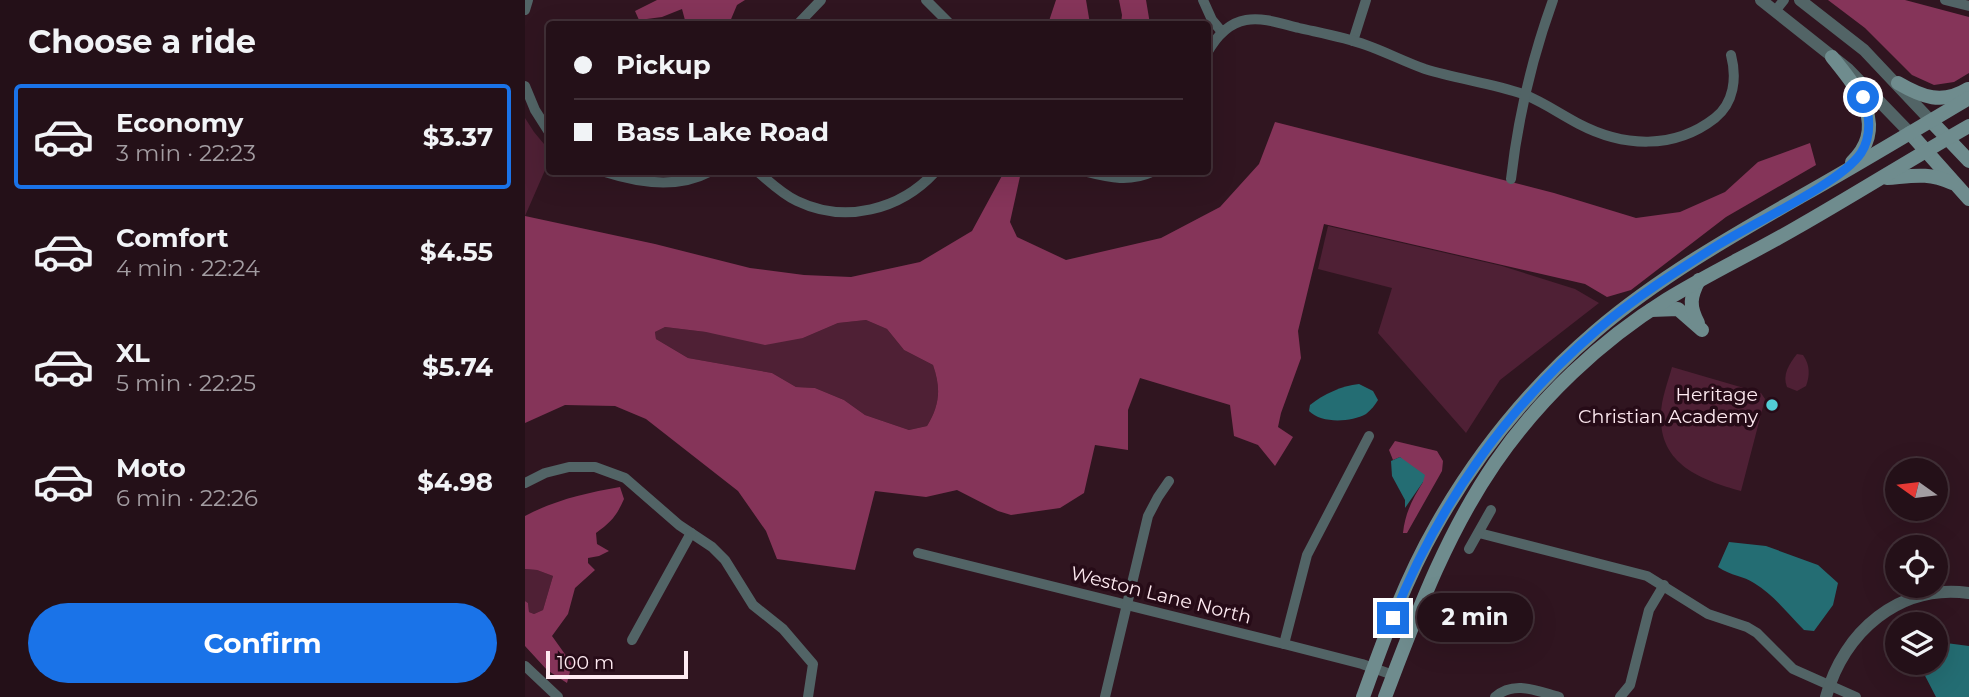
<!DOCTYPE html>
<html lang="en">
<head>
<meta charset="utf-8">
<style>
  :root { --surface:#241018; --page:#301e25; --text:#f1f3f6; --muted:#a39da2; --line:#413037; --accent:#1a73e8 }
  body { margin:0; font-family:Montserrat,sans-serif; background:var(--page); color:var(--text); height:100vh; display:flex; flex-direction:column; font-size:26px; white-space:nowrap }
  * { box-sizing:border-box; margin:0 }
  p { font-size:23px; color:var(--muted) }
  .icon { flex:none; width:38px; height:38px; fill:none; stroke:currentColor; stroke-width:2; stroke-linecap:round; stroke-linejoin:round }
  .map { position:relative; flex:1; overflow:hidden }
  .drawer { display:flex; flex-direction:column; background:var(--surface); width:525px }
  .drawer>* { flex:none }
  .hud { position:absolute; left:21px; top:21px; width:665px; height:154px; border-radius:7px; box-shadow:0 7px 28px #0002,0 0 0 2px var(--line); display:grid; align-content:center; height:154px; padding:0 28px; background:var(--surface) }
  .needle { width:46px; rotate:284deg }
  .tools { position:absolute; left:1360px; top:458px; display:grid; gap:14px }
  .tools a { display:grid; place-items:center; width:63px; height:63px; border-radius:50%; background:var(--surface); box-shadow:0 7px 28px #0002,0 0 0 2px var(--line); font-size:35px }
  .scale { position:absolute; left:21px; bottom:18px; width:142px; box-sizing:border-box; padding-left:7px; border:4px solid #feeaf1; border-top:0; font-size:19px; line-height:24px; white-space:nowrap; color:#feeaf1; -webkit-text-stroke:5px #260b17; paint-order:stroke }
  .end { position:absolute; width:32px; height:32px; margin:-16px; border:9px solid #1a73e8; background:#fff; box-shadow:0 0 0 4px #fff }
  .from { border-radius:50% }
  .bubble { position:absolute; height:49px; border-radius:24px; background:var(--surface); box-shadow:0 7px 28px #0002,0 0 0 2px var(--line); font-size:23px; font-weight:700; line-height:49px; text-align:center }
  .hud b { display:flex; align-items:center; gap:24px; height:66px; font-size:26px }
  .hud b+b { border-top:2px solid var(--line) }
  .hud i { width:18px; height:18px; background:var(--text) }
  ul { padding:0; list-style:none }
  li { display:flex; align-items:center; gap:21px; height:105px; margin:0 14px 10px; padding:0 14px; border:4px solid transparent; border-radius:7px }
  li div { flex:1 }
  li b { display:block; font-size:26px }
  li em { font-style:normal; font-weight:700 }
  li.current { border-color:var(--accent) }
  li>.icon { width:63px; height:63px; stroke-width:1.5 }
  h2 { padding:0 28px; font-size:32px; line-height:84px }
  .cta { display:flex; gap:14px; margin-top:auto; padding:14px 28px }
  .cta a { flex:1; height:80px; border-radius:42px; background:var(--accent); color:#fff; font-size:28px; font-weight:700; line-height:80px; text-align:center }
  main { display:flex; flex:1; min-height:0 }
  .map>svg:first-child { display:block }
  .green { fill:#4f2035 }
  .forest { fill:#853459; fill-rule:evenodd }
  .water { fill:#246d73 }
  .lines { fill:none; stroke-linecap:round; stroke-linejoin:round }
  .minor { stroke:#526466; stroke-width:10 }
  .tertiary { stroke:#526466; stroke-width:12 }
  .secondary { stroke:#6f8c8e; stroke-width:14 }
  .route { stroke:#1a73e8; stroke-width:9 }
  .poi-dot { fill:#52ccd5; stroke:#260b17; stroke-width:2.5 }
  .labels { text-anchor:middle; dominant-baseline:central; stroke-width:7; stroke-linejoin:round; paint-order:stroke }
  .poi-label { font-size:19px; fill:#feeaf1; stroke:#260b17; text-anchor:end }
  .street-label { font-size:19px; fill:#feeaf1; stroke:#260b17 }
</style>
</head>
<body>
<main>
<section class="drawer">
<h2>Choose a ride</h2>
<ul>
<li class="current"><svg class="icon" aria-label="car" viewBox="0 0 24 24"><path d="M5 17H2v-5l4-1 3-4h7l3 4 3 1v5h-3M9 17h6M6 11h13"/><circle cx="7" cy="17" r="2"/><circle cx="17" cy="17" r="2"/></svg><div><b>Economy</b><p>3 min · 22:23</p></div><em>$3.37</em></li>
<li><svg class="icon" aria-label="car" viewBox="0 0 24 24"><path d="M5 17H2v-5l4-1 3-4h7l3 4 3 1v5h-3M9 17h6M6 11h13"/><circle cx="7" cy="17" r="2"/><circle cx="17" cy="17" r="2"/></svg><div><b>Comfort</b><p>4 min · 22:24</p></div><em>$4.55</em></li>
<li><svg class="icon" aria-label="car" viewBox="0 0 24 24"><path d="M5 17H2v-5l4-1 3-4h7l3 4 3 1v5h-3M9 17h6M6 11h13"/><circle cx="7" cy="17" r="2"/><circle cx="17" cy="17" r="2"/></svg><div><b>XL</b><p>5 min · 22:25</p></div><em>$5.74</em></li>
<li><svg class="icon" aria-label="car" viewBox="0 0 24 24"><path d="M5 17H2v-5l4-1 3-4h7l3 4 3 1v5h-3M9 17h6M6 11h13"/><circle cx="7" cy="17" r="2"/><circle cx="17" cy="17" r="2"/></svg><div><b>Moto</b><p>6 min · 22:26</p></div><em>$4.98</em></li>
</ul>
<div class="cta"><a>Confirm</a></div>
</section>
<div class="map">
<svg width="1444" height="697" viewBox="0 0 1444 697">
  <rect width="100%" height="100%" fill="#301520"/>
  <g class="green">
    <polygon points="0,118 9,132 24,150 24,161 0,216"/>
    <polygon points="803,226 977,266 1050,289 1074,303 975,380 941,433 853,333 867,288 793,269"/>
    <path d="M341,320L362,329L379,350L408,365C416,388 415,405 402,426L384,430L340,415L319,400L290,388L271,387L247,373L163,358L131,339L130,332L140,327L181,332L278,338L313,323Z"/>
    <path d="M1272,354L1278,355C1285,365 1285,375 1281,386L1272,391L1262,387C1257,375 1264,364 1272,354Z"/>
    <path d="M1147,367L1236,393L1240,399L1216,491C1177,480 1134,465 1136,415C1136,399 1143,382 1147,367Z"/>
    <polygon points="0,569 12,570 28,576 18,610 9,614 4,612 3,603 0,601"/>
  </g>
  <g class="forest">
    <polygon points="132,0 220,0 212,5 204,24 161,24 157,9 137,17 114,20 110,11"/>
    <polygon points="531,0 561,0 565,24 523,24"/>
    <polygon points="594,0 621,0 625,24 596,24 597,15"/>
    <polygon points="1303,0 1380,0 1444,17 1444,73 1429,82 1409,85 1387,75 1340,28"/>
    <path d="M750,122L1029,193L1111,218L1155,212L1200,192L1233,162L1285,143L1291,165L1201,217L1106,290L1082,297L1060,284L799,224L773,331L776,358L756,413L753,427L768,437L750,466L733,445L709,436L705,405L615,378L603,410V450L570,445L559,493L535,508L486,515L473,511L432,490L401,497L350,491L330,570L252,559L241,531L213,491L121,419L90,406L40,405L0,423V216L130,244L225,268L279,275L326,277L395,262L447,231L479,172H496L485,222L492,237L541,260L636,238L695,207L734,164ZM341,320L362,329L379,350L408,365C416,388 415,405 402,426L384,430L340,415L319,400L290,388L271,387L247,373L163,358L131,339L130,332L140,327L181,332L240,345L278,338L313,323Z"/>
    <path d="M870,441L912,451L918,461L917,471L882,533H878C880,513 888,498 898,482L875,457L868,460L864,450Z"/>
    <path d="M95,487L99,499C91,517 86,522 71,533L72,544L84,551L74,556L63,558V563L70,570L50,588L43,614L27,636L47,664L42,683L22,670L0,646V601L3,603L4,612L9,614L18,610L28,576L12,570L0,569V516C30,500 61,493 95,487Z"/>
  </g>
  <g class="water">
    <path d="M834,384L848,391L853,400C850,405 846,410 841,414C826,422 797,424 784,411L785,405C799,394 816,386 834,384Z"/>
    <polygon points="875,457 900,475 898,482 880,508 880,500 867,476 866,461"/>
    <path d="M1204,542L1241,546L1293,565L1313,583L1308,605L1289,631L1279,630C1262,613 1249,595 1229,583C1219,576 1206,576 1193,567Z"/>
    <polygon points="1421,643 1444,646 1444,697 1411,697 1396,668 1396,663 1410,663 1411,647"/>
  </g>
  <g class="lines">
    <g class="minor">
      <polyline points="401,0 425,24"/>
      <polyline points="678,0 687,20 697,32"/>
      <polyline points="1420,0 1444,6"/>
      <polyline points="0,10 3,0"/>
      <polyline points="1251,10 1259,0"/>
      <polyline points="273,24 296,0"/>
      <polyline points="828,41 841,0"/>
      <path d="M682,53C691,37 703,23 721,20C739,17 757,24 774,28C796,33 819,37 841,45C861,52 880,62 900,69C932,79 966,83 998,94C1018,102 1035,114 1054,124C1098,147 1149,150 1190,118C1209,103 1212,78 1206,55"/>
      <polyline points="0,86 10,110 24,132"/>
      <path d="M80,172C114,183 152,189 184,172"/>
      <path d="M233,172C245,182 257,194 272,201C320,224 375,210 410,172"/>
      <path d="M562,172C585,178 605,182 627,172"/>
      <path d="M986,179C993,117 1007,58 1028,0"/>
      <polyline points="0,483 20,473 44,467 70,467 100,478 154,525 187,547 200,560 228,605 258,629 288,664 283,697"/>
      <polyline points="954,533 1122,576 1183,614 1222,627 1232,633 1268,669 1331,697"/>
      <polyline points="944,549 966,510"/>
      <polyline points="393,553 759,644 837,664 868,675"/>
      <polyline points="107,640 166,533"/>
      <polyline points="759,644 782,555 844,436"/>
      <polyline points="0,666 33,697"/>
      <polyline points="580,697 623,516 633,497 644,481"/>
      <path d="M970,697C989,680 1012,691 1034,697"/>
      <polyline points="1095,697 1105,685 1124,610 1139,585"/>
    </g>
    <g class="tertiary">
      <polyline points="1236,0 1323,69 1385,133"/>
      <polyline points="1275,0 1339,50 1406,121"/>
      <path d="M1301,697C1318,632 1375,583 1444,593"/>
    </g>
    <g class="secondary">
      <path d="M1307,57C1331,87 1365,126 1327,162"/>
      <path d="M1373,83C1397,97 1417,105 1443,89"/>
      <polyline points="1406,121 1444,161"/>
      <polyline points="1385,133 1444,199"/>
      <path d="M1362,178C1388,176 1403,172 1427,183"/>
      <polyline points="1126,310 1153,309 1177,330"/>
      <path d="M1173,323C1164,306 1165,297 1174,280"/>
      <path d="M838,697C859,639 880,580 911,526C952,453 1007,386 1071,331C1133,278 1205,237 1275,197C1332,165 1388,131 1444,98"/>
      <path d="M860,697C891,616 920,536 970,463C1014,399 1075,341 1141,300C1183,274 1228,253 1271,228C1329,195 1386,159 1444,126"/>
    </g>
  </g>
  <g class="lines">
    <path class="route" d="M868,618C912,507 981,408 1072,330C1109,298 1152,271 1193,245C1228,223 1316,183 1336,153C1347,136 1345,114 1338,97"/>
  </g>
  <circle class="poi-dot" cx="1247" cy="405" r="7"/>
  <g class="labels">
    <g class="poi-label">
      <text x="1233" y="394">Heritage<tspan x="1233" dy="22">Christian Academy</tspan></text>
    </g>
    <g class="street-label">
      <text transform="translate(636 595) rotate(14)">Weston Lane North</text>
    </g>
  </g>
</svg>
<div class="tools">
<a><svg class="needle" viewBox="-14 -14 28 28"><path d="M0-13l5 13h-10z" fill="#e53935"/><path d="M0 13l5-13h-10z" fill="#a39da2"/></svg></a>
<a><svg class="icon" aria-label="locate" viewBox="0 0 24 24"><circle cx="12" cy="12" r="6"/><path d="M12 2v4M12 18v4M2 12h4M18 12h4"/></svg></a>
<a><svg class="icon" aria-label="layers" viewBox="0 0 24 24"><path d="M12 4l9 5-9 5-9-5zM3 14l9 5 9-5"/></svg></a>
</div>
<div class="scale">100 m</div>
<i class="end from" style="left:1338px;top:97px"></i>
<i class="end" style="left:868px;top:618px"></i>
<div class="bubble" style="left:892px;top:593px;width:116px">2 min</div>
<div class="hud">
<b><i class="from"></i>Pickup</b>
<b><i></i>Bass Lake Road</b>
</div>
</div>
</main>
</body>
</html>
